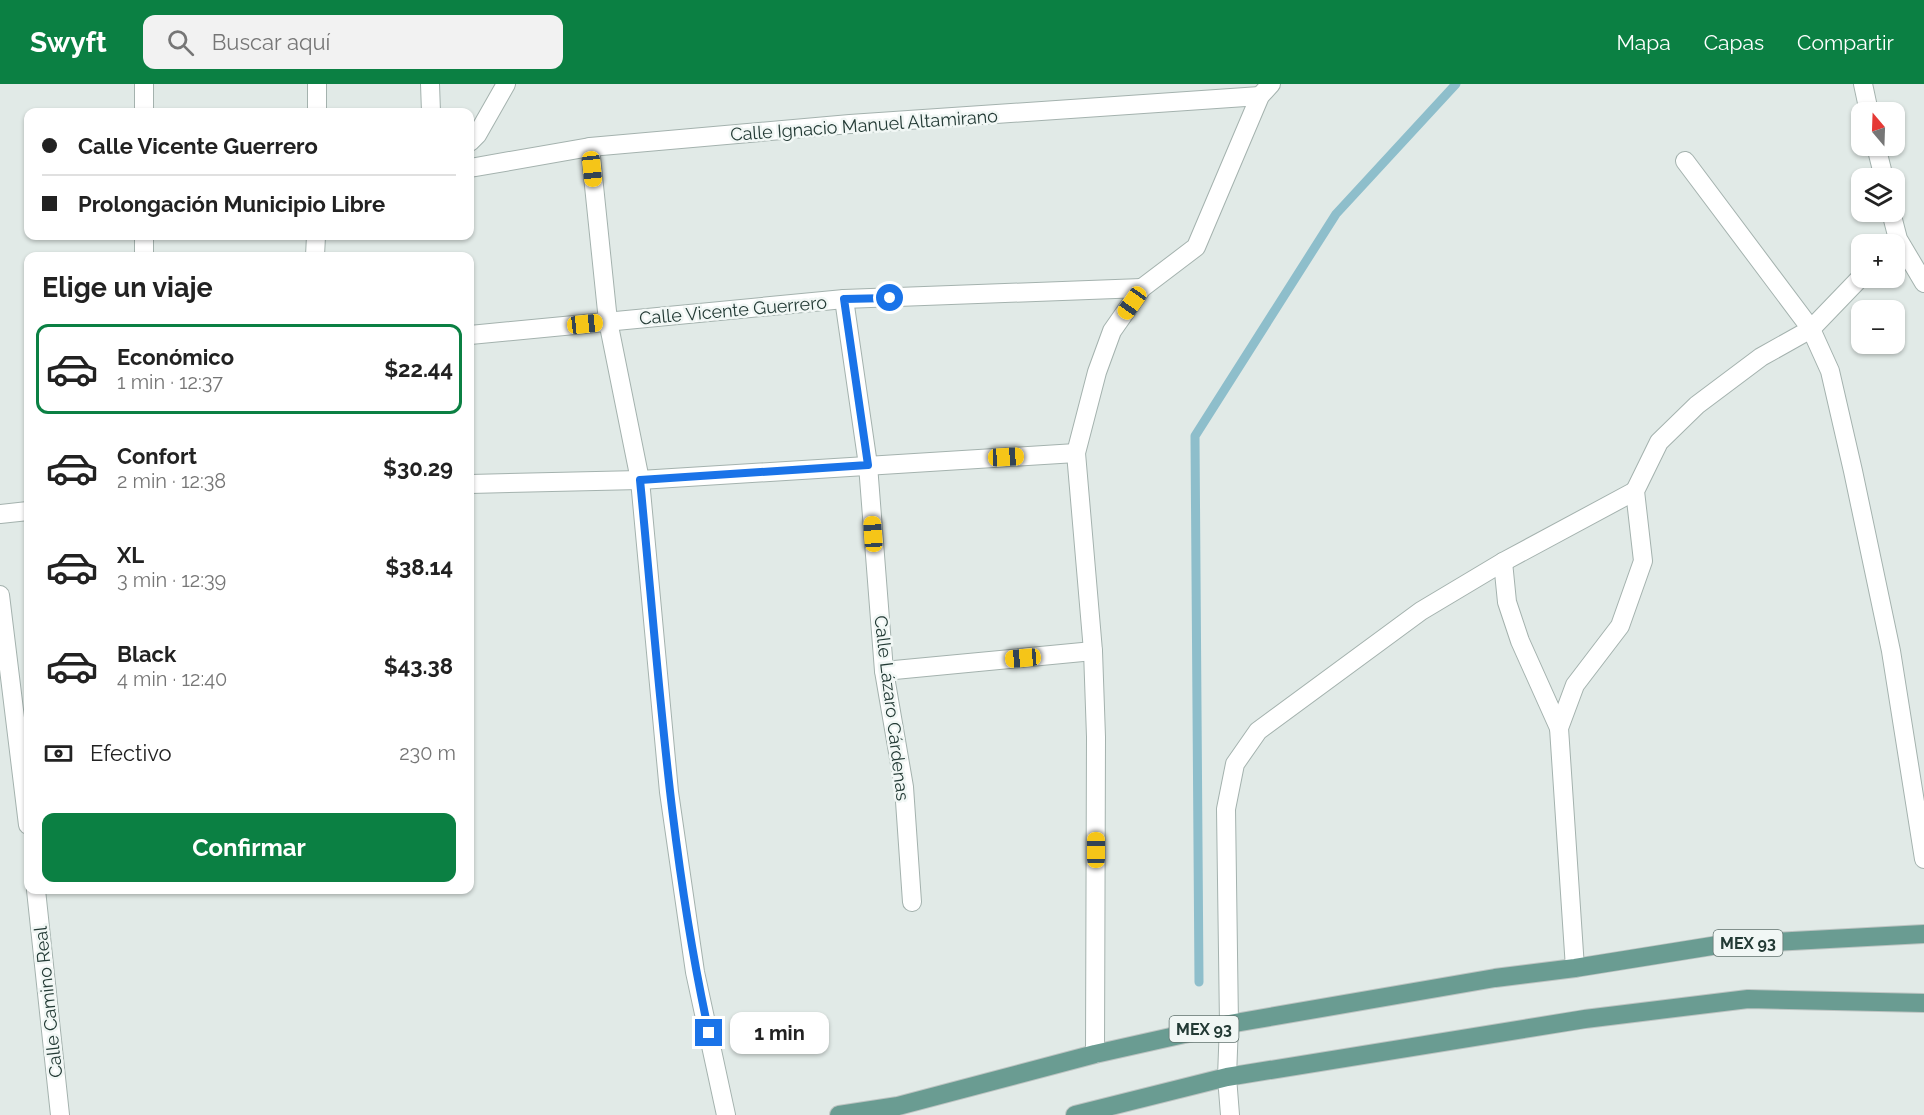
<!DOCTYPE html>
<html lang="es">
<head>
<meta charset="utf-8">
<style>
  :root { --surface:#fff; --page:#f2f2f2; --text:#222; --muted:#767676; --line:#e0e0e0; --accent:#0b8043 }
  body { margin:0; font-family:Raleway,sans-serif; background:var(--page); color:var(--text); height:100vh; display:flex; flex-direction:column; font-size:22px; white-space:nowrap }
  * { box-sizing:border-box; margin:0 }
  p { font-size:20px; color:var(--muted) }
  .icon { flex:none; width:33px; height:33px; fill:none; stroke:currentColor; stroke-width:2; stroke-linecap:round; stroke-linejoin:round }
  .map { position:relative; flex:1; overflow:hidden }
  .details { position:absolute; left:24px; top:168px; width:450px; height:642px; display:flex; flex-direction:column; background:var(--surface); border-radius:12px; box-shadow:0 2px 4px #0004 }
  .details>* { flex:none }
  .guide { position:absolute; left:24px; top:24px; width:450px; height:132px; border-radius:12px; box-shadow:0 2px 4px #0004; display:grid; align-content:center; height:132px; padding:0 18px; background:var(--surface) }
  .needle { width:39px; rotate:341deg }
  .buttons { position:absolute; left:1851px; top:18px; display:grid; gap:12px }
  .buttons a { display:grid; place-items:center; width:54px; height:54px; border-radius:12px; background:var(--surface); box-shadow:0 2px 4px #0004; font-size:30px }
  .end { position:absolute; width:27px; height:27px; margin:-14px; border:8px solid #1a73e8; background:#fff; box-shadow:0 0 0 3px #fff }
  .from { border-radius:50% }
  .bubble { position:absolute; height:42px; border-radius:12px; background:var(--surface); box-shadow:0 2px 4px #0004; font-size:20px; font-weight:700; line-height:42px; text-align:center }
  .car { position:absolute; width:18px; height:36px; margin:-18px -9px; border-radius:8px; box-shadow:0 0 4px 2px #0007; background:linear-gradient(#f5c518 24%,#345 0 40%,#f5c518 0 76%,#345 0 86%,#f5c518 0) }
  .guide b { display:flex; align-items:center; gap:21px; height:57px; font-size:22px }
  .guide b+b { border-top:2px solid var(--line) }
  .guide i { width:15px; height:15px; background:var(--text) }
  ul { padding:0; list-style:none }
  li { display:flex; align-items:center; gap:18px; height:90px; margin:0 12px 9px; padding:0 6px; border:3px solid transparent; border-radius:12px }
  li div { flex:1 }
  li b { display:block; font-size:22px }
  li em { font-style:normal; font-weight:700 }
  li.active { border-color:var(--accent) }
  li>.icon { width:54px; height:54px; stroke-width:1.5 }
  h2 { padding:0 18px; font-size:27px; line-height:72px }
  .pay { display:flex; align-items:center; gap:15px; height:66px; padding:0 18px; font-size:22px }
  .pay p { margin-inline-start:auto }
  .button { display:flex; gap:12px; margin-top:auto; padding:12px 18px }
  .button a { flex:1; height:69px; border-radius:12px; background:var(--accent); color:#fff; font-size:24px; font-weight:700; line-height:69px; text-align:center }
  header { display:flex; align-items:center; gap:36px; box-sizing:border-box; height:84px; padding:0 30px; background:var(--accent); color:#fff }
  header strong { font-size:28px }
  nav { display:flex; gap:33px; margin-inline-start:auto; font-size:21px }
  .search { width:420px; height:54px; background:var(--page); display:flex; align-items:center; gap:15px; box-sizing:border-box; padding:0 21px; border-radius:12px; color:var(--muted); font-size:22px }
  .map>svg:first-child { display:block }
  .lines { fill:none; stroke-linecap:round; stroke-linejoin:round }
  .stream { stroke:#8ebecb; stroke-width:9 }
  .minor-casing { stroke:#a4b2ae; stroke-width:20 }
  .primary-casing { stroke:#bdc4c2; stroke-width:20 }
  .minor { stroke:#fff; stroke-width:18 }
  .primary { stroke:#6a9c92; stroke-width:18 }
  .route { stroke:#1a73e8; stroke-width:8 }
  .labels { text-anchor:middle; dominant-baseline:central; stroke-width:5; stroke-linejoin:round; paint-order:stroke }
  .shield { fill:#f1f7f5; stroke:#61736f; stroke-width:1.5 }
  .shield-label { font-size:16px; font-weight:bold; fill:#233a35 }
  .street-label { font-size:18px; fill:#233a35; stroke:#f1f7f5 }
</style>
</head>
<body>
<header>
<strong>Swyft</strong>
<div class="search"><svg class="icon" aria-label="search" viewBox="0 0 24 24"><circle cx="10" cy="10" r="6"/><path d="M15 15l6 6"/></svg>Buscar aquí</div>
<nav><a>Mapa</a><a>Capas</a><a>Compartir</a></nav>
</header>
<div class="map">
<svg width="1924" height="1031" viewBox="0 0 1924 1031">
  <rect width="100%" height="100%" fill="#e1eae7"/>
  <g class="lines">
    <polyline class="stream" points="1199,898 1195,352 1336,130 1456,0"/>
    <g class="minor-casing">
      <g id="minor">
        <polyline points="317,0 317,28"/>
        <polyline points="430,0 431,28"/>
        <polyline points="1863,0 1869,28"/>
        <polyline points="144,28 144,0"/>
        <polyline points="470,58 477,51 506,0"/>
        <polyline points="1876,62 1884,94"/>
        <polyline points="590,63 608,237 640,396 669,708 695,888 726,1031"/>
        <polyline points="1685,77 1811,245 1830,287 1853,387 1891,567 1924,775"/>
        <polyline points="470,84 590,63 850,40 1260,12"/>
        <polyline points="1891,128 1898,155 1924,199"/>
        <polyline points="144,172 144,152"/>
        <polyline points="315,172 316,152"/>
        <polyline points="844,215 868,381 884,587 904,703 912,818"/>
        <polyline points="470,251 844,215 1142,204"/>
        <polyline points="470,400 640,396 1076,369"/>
        <polyline points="0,430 28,427"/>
        <polyline points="1503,478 1507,518 1520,557 1559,644"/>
        <polyline points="0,511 28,741"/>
        <polyline points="884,587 1093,567"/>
        <polyline points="36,806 60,1031"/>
        <polyline points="1575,884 1559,644 1575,601 1620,542 1643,477 1635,407 1659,358 1697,321 1761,273 1811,245 1862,192"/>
        <polyline points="1095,970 1096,653 1093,567 1076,369 1097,288 1112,247 1142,204 1196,163 1260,12 1271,0"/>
        <polyline points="1230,1031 1227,993 1229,940 1226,725 1235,680 1258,647 1421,527 1503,478 1635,407"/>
      </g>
    </g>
    <g class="primary-casing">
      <g id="primary">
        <polyline points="839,1031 898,1022 1095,970 1229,940 1495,894 1575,884 1718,861 1924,850"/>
        <polyline points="1075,1031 1227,993 1585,935 1748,915 1924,919"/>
      </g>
    </g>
    <use href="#minor" class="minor"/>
    <use href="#primary" class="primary"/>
  </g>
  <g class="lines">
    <path class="route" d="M709,949C669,768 658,580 640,396L868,381L844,215L890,214"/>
  </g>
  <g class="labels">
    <g class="shield">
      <rect x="1713.5" y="846" width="69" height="26" rx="4.5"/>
      <rect x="1169.5" y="932" width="69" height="26" rx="4.5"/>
    </g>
    <g class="shield-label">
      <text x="1748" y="859">MEX 93</text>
      <text x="1204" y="945">MEX 93</text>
    </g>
    <g class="street-label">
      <text transform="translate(864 41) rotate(-4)">Calle Ignacio Manuel Altamirano</text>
      <text transform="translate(733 226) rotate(-5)">Calle Vicente Guerrero</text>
      <text transform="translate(892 624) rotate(83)">Calle Lázaro Cárdenas</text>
      <text transform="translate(48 918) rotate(-96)">Calle Camino Real</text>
    </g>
  </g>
</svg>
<div class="buttons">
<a><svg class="needle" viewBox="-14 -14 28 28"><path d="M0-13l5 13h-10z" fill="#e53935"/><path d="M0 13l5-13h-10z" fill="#767676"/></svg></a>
<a><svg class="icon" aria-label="layers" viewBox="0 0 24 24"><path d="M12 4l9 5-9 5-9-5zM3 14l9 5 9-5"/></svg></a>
<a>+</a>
<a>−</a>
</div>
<i class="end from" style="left:890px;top:214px"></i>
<i class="end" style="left:709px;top:949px"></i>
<div class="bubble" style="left:730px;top:928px;width:99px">1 min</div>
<i class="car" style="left:592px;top:85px;rotate:174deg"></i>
<i class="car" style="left:1132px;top:219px;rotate:215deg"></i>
<i class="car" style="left:585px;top:240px;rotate:84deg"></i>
<i class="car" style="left:1006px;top:373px;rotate:87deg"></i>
<i class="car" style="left:873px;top:450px;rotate:356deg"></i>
<i class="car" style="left:1023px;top:574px;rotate:265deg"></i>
<i class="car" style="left:1096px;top:766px;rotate:0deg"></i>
<div class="guide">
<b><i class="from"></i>Calle Vicente Guerrero</b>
<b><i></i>Prolongación Municipio Libre</b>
</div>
<section class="details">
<h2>Elige un viaje</h2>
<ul>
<li class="active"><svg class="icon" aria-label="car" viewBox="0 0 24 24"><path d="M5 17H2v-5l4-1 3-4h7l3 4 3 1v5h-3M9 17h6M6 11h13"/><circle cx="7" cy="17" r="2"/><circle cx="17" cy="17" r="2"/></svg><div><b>Económico</b><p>1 min · 12:37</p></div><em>$22.44</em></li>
<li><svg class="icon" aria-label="car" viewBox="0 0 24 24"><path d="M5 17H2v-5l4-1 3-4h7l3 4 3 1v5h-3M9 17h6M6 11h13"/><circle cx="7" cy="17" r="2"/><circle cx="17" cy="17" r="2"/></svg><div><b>Confort</b><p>2 min · 12:38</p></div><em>$30.29</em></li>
<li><svg class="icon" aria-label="car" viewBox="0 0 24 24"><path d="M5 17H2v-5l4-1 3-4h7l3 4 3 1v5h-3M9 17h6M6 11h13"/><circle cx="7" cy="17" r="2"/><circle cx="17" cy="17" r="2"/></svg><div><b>XL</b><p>3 min · 12:39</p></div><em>$38.14</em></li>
<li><svg class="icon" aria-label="car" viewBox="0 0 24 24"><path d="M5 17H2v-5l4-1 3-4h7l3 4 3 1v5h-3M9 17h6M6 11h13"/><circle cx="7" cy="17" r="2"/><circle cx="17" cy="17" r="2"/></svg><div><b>Black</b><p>4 min · 12:40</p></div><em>$43.38</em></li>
</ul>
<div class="pay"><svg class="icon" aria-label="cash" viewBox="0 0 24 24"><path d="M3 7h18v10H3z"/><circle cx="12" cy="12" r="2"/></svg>Efectivo<p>230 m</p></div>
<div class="button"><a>Confirmar</a></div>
</section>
</div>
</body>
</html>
